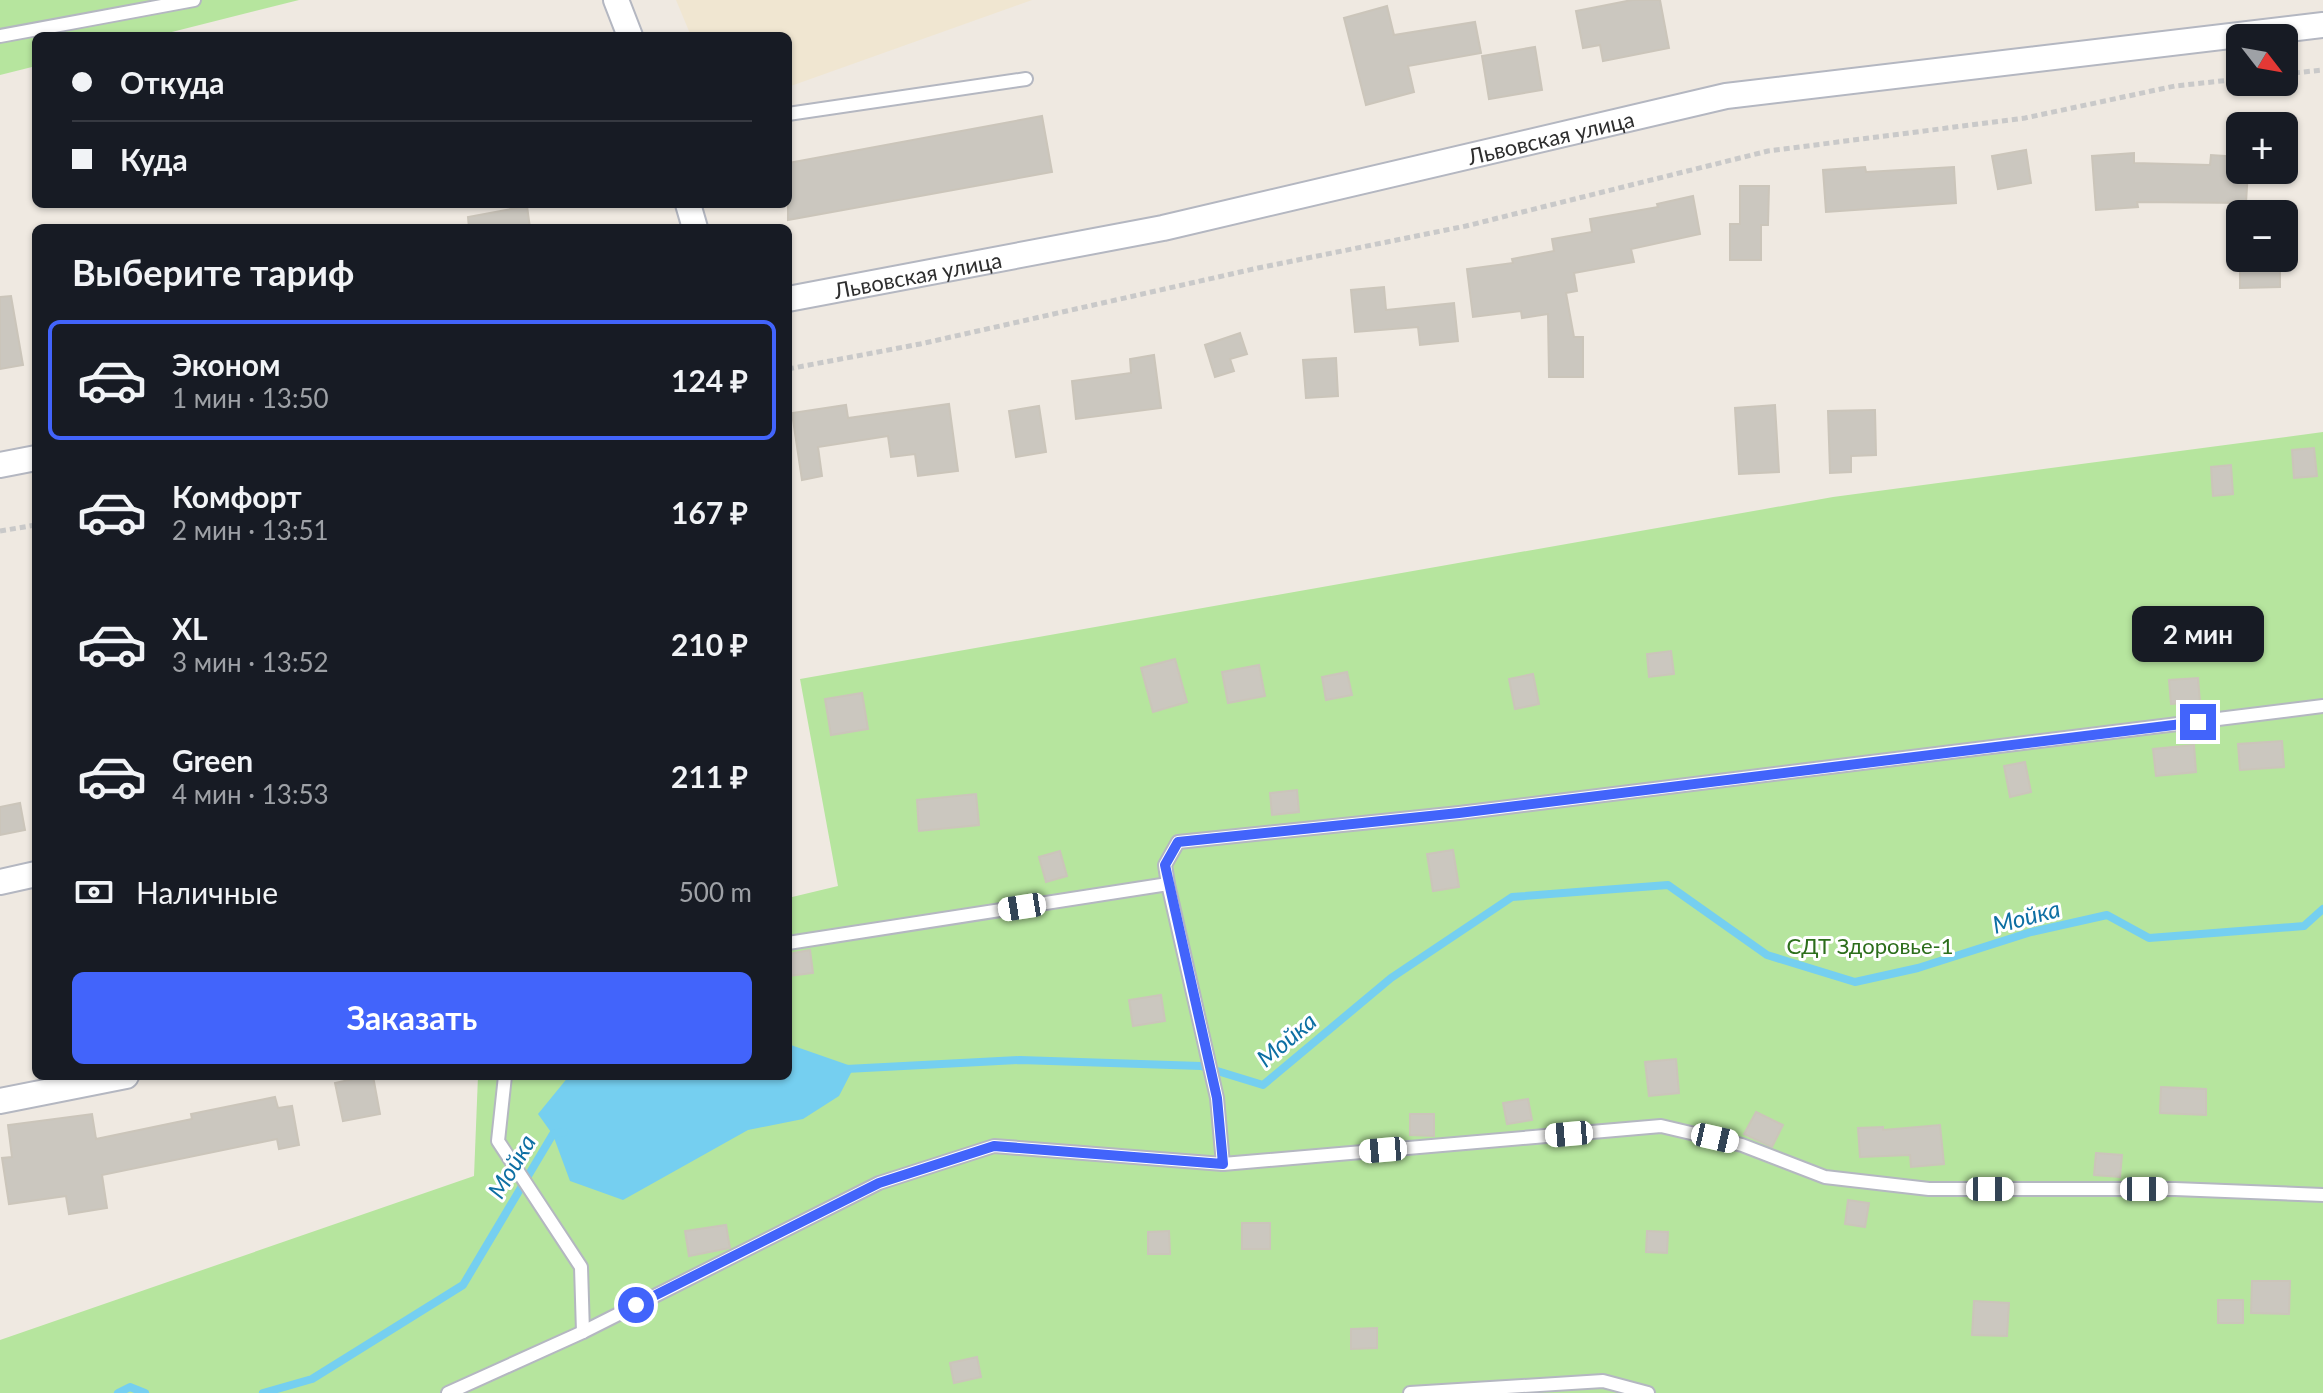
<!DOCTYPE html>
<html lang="ru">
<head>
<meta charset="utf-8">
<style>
  :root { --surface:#171b24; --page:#20242c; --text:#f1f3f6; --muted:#9ea1a6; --line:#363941; --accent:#4264fb }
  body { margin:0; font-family:Lato,sans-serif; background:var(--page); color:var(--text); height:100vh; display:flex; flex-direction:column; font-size:30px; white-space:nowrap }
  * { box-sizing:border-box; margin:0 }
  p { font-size:26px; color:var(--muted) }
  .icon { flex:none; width:44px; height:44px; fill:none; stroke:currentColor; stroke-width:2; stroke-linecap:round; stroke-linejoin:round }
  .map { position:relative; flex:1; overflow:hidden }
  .sheet { position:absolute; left:32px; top:224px; width:760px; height:856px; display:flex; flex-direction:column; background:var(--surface); border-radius:12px; box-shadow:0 2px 6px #0004 }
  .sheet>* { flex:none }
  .hud { position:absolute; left:32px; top:32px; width:760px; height:176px; border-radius:12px; box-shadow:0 2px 6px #0004; display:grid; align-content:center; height:176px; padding:0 40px; background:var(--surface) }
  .needle { width:52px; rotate:121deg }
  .fabs { position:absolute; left:2226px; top:24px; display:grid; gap:16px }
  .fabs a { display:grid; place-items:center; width:72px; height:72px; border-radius:12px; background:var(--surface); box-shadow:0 2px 6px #0004; font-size:40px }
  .end { position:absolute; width:36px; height:36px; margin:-18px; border:10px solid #4264fb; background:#fff; box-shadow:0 0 0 4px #fff }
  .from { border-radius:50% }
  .bubble { position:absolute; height:56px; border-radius:12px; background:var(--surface); box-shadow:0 2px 6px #0004; font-size:26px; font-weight:700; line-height:56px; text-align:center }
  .car { position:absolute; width:24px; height:48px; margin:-24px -12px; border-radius:10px; box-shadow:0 0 6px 2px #0007; background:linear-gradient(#fff 24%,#345 0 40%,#fff 0 76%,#345 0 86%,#fff 0) }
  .hud b { display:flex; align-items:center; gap:28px; height:76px; font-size:30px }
  .hud b+b { border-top:2px solid var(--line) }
  .hud i { width:20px; height:20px; background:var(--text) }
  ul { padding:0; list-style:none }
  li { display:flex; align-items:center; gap:24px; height:120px; margin:0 16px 12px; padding:0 24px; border:4px solid transparent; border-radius:12px }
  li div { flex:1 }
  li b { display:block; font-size:30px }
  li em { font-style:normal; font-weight:700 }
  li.active { border-color:var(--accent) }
  li>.icon { width:72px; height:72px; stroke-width:1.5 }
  h2 { padding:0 40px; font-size:36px; line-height:96px }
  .pay { display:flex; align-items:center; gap:20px; height:88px; padding:0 40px; font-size:30px }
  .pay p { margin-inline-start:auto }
  .action { display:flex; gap:16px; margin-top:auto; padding:16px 40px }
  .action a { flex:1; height:92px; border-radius:12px; background:var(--accent); color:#fff; font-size:32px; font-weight:700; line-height:92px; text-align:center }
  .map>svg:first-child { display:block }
  .education { fill:#f0e6d1 }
  .green { fill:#b6e59e }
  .water { fill:#75cff0 }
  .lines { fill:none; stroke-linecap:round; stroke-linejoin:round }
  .stream { stroke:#75cff0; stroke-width:8 }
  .building { fill:#cbc7bf; stroke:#cbc5ba; stroke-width:2 }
  .service-casing { stroke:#b4b7c1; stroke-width:16 }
  .minor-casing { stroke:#b4b7c1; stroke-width:28 }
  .path { stroke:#c9c9c9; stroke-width:5; stroke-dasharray:6 4; stroke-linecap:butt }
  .service { stroke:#fff; stroke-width:12 }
  .minor { stroke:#fff; stroke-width:24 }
  .route { stroke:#4264fb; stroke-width:10 }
  .labels { text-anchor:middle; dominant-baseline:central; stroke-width:6; stroke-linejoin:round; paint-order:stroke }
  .street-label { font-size:22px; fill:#2e2e2e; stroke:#fff }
  .park-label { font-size:22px; fill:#2c6e1b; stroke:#fff }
  .water-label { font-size:24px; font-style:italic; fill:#0d6fa3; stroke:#fff }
</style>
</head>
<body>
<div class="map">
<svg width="2323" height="1393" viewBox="0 0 2323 1393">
  <rect width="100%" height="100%" fill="#efe9e1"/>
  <polygon class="education" points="676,0 1032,0 788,87 788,36 691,36"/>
  <g class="green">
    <polygon points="0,0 299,0 156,36 36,36 36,66 0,75"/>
    <polygon points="2323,432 2323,1393 0,1393 0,1340 474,1176 478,1076 788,1076 788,898 838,886 800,679 1833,497"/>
  </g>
  <polygon class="water" points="788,1044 854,1067 839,1096 803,1119 748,1130 623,1200 570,1181 553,1135 538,1114 569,1076 788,1076"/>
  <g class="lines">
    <g class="stream">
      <polyline points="846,1069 1020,1060 1201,1066 1263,1085 1391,978 1512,897 1668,885 1767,955 1855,982 1918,968 2031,932 2107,915 2149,938 2304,926 2323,909"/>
      <polyline points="118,1393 130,1387 145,1393"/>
      <polyline points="263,1393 312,1379 463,1285 553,1134 564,1132"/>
    </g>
  </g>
  <g class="building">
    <polygon points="1632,0 1660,0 1669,48 1603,61 1600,45 1583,48 1576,11"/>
    <polygon points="1387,6 1394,35 1475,22 1481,53 1408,66 1414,92 1366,105 1344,18"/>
    <polygon points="1535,47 1542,90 1489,99 1482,56"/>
    <polygon points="1042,116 1052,172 788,220 788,163"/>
    <polygon points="2026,150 2031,183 1998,189 1992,156"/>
    <polygon points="2134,153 2134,163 2210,165 2211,155 2240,157 2240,170 2248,170 2246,203 2137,202 2138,207 2096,210 2092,156"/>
    <polygon points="1865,167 1866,172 1954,167 1956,203 1826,212 1823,170"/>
    <polygon points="1740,186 1769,186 1768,225 1761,225 1761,260 1730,260 1730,224 1740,224"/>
    <polygon points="1693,196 1700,234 1631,249 1634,262 1574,273 1577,291 1566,293 1574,337 1583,337 1583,377 1549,377 1548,314 1522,318 1521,311 1473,317 1467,269 1513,263 1512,259 1554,251 1552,239 1592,232 1590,219 1658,207 1657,204"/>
    <polygon points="527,206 530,228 469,228 468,217"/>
    <polygon points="2240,258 2280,258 2280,287 2240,288"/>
    <polygon points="1384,287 1386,310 1454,303 1458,341 1420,345 1418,327 1355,332 1351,290"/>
    <polygon points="11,296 23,365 0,369 0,297"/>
    <polygon points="1240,333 1247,354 1230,359 1234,371 1215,377 1205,345"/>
    <polygon points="1154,355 1161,408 1076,419 1072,381 1131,373 1130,359"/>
    <polygon points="1336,358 1338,396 1306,398 1303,360"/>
    <polygon points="949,404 958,471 918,476 915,454 891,457 888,436 818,447 822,476 802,480 792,413 846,405 848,418"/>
    <polygon points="1775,405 1779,472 1739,474 1735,408"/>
    <polygon points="1039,406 1046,452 1016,457 1009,411"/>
    <polygon points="1875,410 1876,455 1851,456 1851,472 1830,473 1828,411"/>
    <polygon points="2314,448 2317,476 2294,478 2292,450"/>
    <polygon points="2231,465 2233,494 2213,496 2211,467"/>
    <polygon points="1671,651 1674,674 1649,677 1647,654"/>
    <polygon points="1175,659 1187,702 1153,712 1141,668"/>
    <polygon points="1259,665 1265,696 1228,703 1222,672"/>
    <polygon points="1347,672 1352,695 1326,700 1322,677"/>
    <polygon points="1533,674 1539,704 1515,709 1509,679"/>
    <polygon points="2198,678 2200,702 2171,704 2169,680"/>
    <polygon points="862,693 868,729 831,735 825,699"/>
    <polygon points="2282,741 2284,767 2240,770 2238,744"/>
    <polygon points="2194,745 2196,772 2156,776 2153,749"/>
    <polygon points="2025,762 2031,792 2010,797 2004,766"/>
    <polygon points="1297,790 1299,812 1272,815 1270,793"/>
    <polygon points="976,794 979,825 919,831 917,800"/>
    <polygon points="20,803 25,830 0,835 0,807"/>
    <polygon points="1453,850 1459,887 1433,891 1427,854"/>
    <polygon points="1060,851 1067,876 1046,882 1039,857"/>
    <polygon points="810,950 813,973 788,976 788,954"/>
    <polygon points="1161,995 1165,1021 1133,1026 1129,1000"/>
    <polygon points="1676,1059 1679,1093 1649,1096 1645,1062"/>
    <polygon points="367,1076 373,1076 380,1114 343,1121 335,1083"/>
    <polygon points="2161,1087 2206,1089 2206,1115 2160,1113"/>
    <polygon points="275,1097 278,1108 292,1106 299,1145 279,1149 277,1139 102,1175 107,1208 69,1214 66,1196 9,1204 2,1158 12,1157 8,1125 92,1114 96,1139 192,1119 191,1114"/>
    <polygon points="1528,1099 1532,1120 1507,1124 1503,1103"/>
    <polygon points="1756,1112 1783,1125 1772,1147 1744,1134"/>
    <polygon points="1410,1114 1434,1114 1434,1136 1410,1135"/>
    <polygon points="1940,1125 1944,1164 1911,1167 1910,1155 1860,1157 1858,1128 1883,1127 1883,1130"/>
    <polygon points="2096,1153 2122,1155 2120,1177 2094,1175"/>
    <polygon points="1848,1200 1869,1203 1865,1227 1845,1224"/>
    <rect x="1242" y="1223" width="28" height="26"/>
    <polygon points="726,1225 730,1248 689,1256 685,1231"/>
    <polygon points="1169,1231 1170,1254 1148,1254 1148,1232"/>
    <polygon points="1647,1231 1668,1232 1667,1253 1646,1252"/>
    <polygon points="2252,1281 2290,1281 2289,1314 2251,1313"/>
    <rect x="2218" y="1300" width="25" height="23"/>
    <polygon points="1974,1301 2009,1303 2007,1336 1972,1335"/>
    <polygon points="1377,1328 1377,1348 1351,1349 1351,1329"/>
    <polygon points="977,1357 981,1377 954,1383 950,1363"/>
  </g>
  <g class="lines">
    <g class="service-casing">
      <g id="service">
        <polyline points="0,36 194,0"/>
        <polyline points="788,114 1026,79"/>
        <polyline points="1168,884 1165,865 1178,842 1459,813 2323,706"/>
        <polyline points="788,943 1168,884 1217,1098 1223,1164"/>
        <polyline points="505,1076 498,1141 581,1267 583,1332"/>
        <polyline points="448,1393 583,1332 879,1183 994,1146 1223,1164 1661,1126 1742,1145 1825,1177 1929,1189 2175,1189 2323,1195"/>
        <polyline points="1410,1393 1603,1381 1648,1393"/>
      </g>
    </g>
    <g class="minor-casing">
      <g id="minor">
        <polyline points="616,0 630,36"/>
        <polyline points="688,204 695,228"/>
        <path id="s1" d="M788,299L1163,228L1726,96L2323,25"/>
        <polyline points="0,465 36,458"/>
        <polyline points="0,882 36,874"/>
        <polyline points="0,1101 126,1076"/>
      </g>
    </g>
    <g class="path">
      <polyline points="2284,74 2323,70"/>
      <polyline points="788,369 920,344 1258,268 1466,226 1768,151 2025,118 2175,86 2240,79"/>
      <polyline points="0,531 36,525"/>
    </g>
    <use href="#service" class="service"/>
    <use href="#minor" class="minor"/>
  </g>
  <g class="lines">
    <polyline class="route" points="636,1305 879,1183 994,1146 1223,1164 1217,1098 1165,865 1178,842 1459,813 2198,722"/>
  </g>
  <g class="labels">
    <g class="street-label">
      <text stroke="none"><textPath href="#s1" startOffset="780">Львовская улица</textPath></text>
      <text stroke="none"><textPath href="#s1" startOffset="132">Львовская улица</textPath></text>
    </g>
    <g class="park-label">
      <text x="1870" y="945">СДТ Здоровье-1</text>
    </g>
    <g class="water-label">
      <text transform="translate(2026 916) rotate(-15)">Мойка</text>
      <text transform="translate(1286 1039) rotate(-40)">Мойка</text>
      <text transform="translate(511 1166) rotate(-59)">Мойка</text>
    </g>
  </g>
</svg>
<div class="fabs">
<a><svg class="needle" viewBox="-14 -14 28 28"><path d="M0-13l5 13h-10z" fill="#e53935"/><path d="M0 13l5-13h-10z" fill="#9ea1a6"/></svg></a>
<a>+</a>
<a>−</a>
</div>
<i class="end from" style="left:636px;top:1305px"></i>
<i class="end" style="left:2198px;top:722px"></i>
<div class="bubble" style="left:2132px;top:606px;width:132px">2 мин</div>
<i class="car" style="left:1022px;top:907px;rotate:261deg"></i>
<i class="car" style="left:1569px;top:1134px;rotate:265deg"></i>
<i class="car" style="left:1715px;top:1138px;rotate:103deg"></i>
<i class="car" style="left:1383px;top:1150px;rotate:265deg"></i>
<i class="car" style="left:1990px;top:1189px;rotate:90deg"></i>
<i class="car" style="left:2144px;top:1189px;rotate:90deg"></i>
<div class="hud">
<b><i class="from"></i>Откуда</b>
<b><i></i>Куда</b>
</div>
<section class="sheet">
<h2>Выберите тариф</h2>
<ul>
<li class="active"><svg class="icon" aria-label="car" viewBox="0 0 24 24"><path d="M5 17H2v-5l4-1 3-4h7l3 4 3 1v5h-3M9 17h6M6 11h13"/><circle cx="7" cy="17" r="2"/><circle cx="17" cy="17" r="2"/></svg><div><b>Эконом</b><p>1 мин · 13:50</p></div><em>124 ₽</em></li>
<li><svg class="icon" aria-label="car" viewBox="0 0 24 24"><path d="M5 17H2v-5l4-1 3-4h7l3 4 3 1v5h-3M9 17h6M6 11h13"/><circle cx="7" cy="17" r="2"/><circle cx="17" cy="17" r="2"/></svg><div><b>Комфорт</b><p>2 мин · 13:51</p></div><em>167 ₽</em></li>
<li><svg class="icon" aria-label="car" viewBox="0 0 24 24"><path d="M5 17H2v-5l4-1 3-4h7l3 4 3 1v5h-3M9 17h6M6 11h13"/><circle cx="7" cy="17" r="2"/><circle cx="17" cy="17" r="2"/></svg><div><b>XL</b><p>3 мин · 13:52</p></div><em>210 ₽</em></li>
<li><svg class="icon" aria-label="car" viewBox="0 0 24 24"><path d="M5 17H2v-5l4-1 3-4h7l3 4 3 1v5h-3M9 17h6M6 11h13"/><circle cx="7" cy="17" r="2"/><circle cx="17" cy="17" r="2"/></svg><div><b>Green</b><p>4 мин · 13:53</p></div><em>211 ₽</em></li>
</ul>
<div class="pay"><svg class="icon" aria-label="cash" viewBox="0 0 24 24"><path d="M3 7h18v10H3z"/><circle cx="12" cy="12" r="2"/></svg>Наличные<p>500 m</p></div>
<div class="action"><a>Заказать</a></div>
</section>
</div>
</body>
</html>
